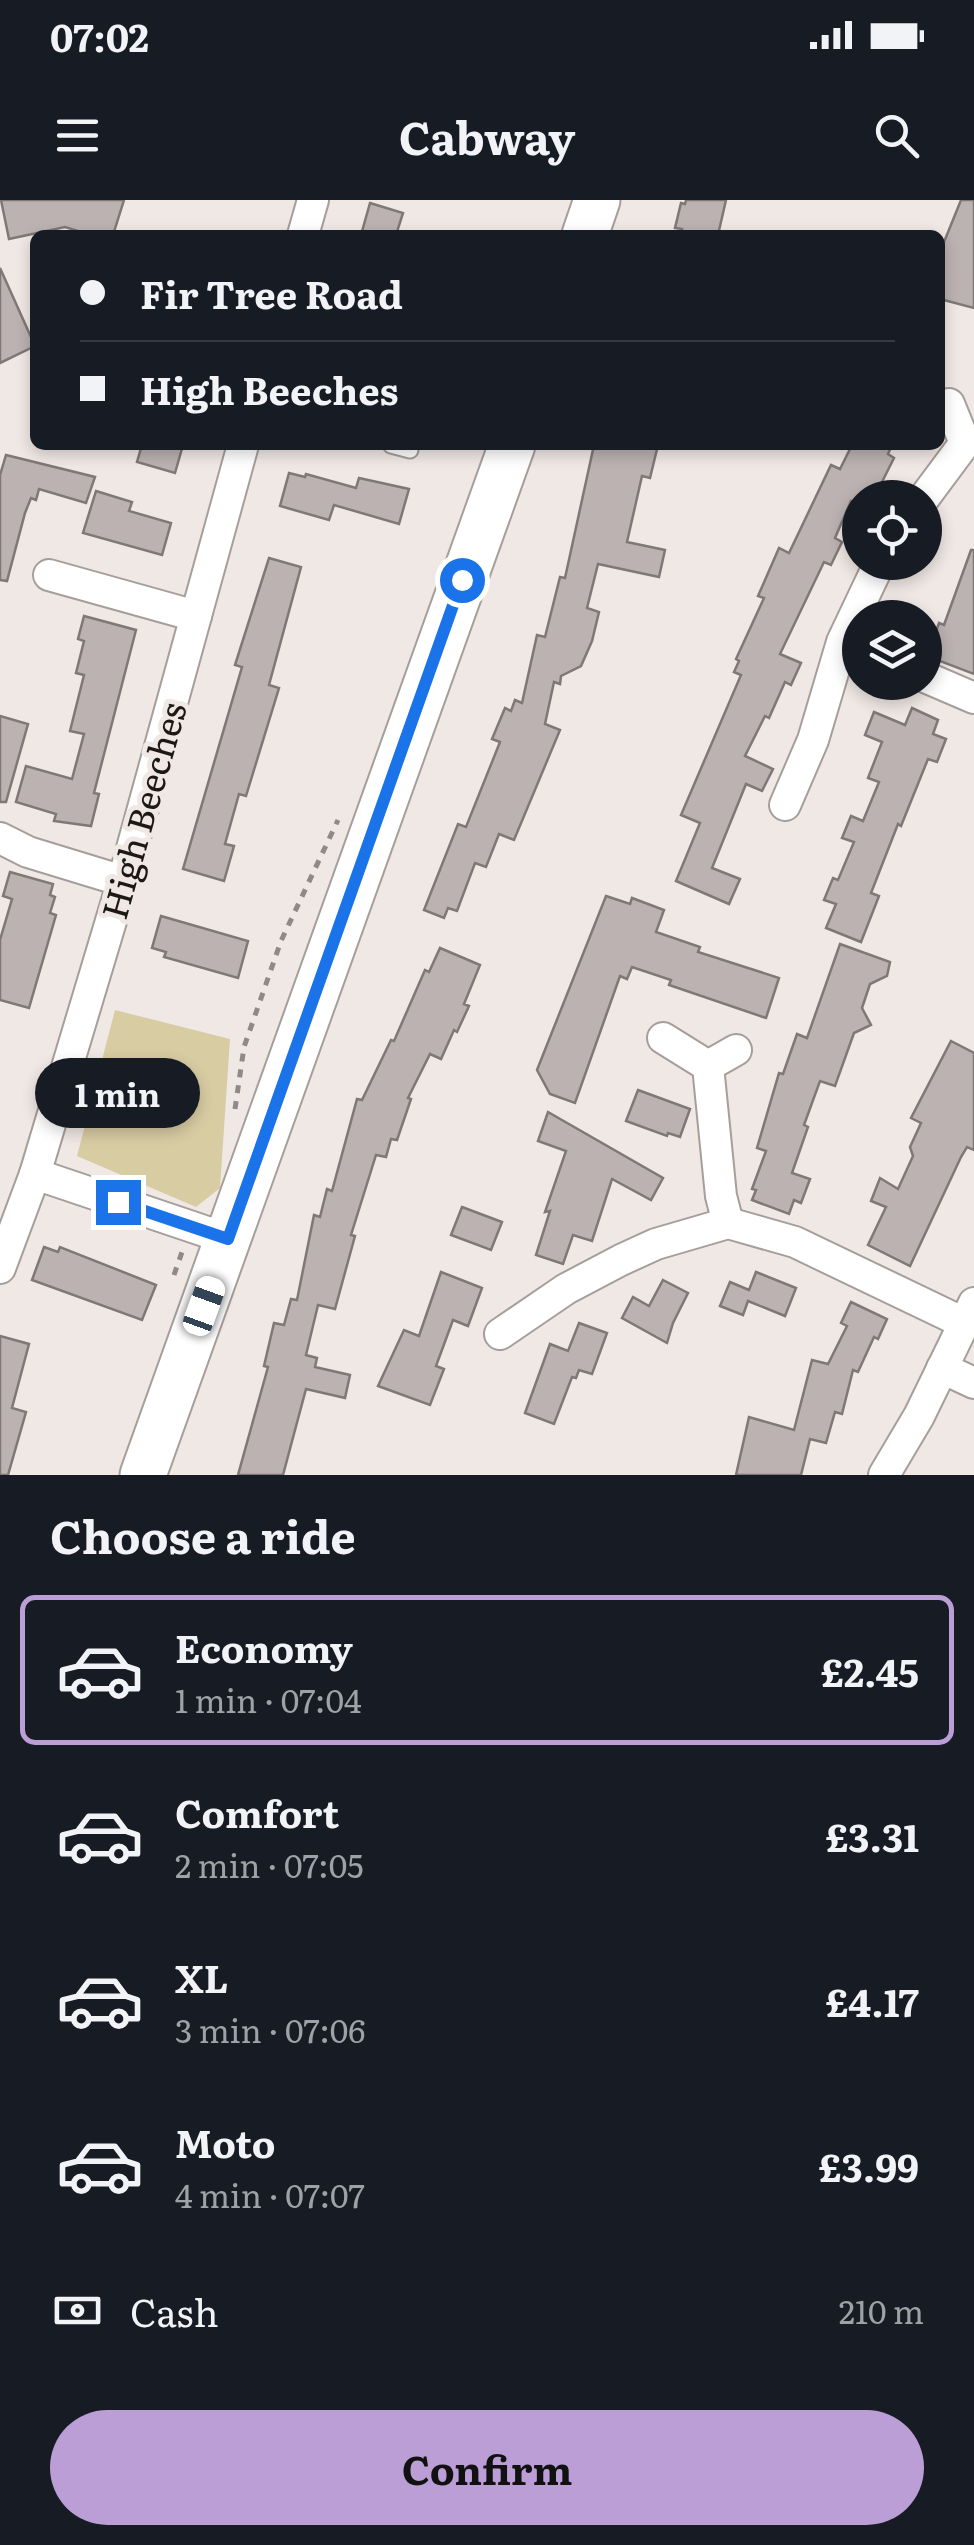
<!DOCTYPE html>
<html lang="en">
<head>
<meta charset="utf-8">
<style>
  :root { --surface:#171b24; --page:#20242c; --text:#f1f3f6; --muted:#9ea1a6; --line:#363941; --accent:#bb9ed5 }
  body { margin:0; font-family:Literata,serif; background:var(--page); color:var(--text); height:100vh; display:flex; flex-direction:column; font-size:38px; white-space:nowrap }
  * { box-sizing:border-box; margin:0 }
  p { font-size:32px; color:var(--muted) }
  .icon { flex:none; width:55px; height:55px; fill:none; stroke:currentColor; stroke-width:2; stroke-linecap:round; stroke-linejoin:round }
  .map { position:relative; height:1275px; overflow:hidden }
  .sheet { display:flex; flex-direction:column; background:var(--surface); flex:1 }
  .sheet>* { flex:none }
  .hud { position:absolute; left:30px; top:30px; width:915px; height:220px; border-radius:15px; box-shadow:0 5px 15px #0003; display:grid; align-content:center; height:220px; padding:0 50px; background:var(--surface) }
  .buttons { position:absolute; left:842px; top:280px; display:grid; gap:20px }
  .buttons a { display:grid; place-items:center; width:100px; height:100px; border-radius:50%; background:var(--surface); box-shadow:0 5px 15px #0003; font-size:50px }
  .end { position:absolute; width:45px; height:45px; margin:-22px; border:12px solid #1a73e8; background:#fff; box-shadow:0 0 0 5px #fff }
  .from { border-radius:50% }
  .bubble { position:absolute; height:70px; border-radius:35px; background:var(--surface); box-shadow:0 5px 15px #0003; font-size:32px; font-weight:700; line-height:70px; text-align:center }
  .car { position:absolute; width:30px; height:60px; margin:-30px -15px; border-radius:12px; box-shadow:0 0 8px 2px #0007; background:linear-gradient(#fff 24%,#345 0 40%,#fff 0 76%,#345 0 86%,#fff 0) }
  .hud b { display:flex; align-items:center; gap:35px; height:95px; font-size:38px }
  .hud b+b { border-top:2px solid var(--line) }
  .hud i { width:25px; height:25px; background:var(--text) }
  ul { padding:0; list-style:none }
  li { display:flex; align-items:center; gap:30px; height:150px; margin:0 20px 15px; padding:0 30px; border:5px solid transparent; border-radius:15px }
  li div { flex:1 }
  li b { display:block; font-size:38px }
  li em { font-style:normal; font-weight:700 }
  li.on { border-color:var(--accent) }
  li>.icon { width:90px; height:90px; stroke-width:1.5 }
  h2 { padding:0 50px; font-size:45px; line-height:120px }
  .pay { display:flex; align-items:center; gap:25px; height:110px; padding:0 50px; font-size:38px }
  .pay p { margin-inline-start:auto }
  .action { display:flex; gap:20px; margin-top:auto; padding:20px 50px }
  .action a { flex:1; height:115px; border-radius:60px; background:var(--accent); color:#111; font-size:40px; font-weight:700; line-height:115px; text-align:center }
  .status { display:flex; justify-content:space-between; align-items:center; height:70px; padding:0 50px; background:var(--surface); direction:ltr }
  .status svg { height:28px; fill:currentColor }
  header { display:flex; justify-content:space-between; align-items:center; height:130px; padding:0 50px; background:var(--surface); font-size:45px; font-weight:700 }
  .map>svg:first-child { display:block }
  .green { fill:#d8cca3 }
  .building { fill:#bbb2b1; stroke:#807877; stroke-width:2.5 }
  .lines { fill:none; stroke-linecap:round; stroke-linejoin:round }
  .lane-casing { stroke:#a69e9a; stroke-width:19 }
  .street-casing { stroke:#a69e9a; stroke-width:34 }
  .primary-casing { stroke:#a69e9a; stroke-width:49 }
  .path { stroke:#8f8a87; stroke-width:5; stroke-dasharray:8 8; stroke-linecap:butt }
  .lane { stroke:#fff; stroke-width:15 }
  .street { stroke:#fff; stroke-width:30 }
  .primary { stroke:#fff; stroke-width:45 }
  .route { stroke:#1a73e8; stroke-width:12 }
  .labels { text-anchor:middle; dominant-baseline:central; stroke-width:10; stroke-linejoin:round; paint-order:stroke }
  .street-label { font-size:35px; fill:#1b1816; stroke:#f0e8e4 }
</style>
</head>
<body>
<div class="status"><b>07:02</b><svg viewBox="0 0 49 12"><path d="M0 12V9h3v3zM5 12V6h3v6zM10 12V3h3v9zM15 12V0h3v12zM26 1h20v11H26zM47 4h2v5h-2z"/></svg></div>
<header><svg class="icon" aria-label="menu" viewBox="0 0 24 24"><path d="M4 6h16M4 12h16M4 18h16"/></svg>Cabway<svg class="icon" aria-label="search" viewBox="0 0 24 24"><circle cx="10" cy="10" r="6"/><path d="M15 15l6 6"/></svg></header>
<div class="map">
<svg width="974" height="1275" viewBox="0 0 974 1275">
  <rect width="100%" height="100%" fill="#f0e8e4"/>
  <polygon class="green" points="115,810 230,839 220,988 196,1007 77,956"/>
  <g class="building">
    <polygon points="1,0 124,0 113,35 91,35 65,27 9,39"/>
    <polygon points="686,0 726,0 718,35 680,35 682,29 675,28 681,3 685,4"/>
    <polygon points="961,0 974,0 974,108 940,99 940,52"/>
    <polygon points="370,3 403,13 396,35 361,35"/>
    <polygon points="0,68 35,146 0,163"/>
    <polygon points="142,245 183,245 175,273 137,262"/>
    <polygon points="594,245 658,245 650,278 642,276 627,342 665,350 659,377 598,364 587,408 599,412 592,441 581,466 561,476 560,484 554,482 545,524 560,530 514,640 499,634 486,667 475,663 457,711 448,708 444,718 424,710 458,624 466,627 500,542 492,539 505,508 511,511 515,500 522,503 537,435 545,437 560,377 565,378"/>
    <polygon points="852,245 892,245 888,254 894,258 874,298 860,298 860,305 851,301 835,338 842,342 831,365 824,362 780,454 801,463 791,485 785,482 769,518 765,516 745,556 773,569 762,591 746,584 712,668 740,679 729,704 676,681 700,623 681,615 741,475 734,472 739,461 736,459 764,398 758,396 779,348 789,353 831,265 840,269"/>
    <polygon points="6,255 95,277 86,303 39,289 36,300 31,298 25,313 7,381 0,380 0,275"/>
    <polygon points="289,273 305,277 306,274 356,288 359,278 409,289 399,324 334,305 329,320 280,306"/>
    <polygon points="96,291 132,302 129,311 171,323 162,355 83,333"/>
    <polygon points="971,350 974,350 974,474 927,456 939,423 944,425"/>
    <polygon points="269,358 301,367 269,485 279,488 246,596 239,594 225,644 234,646 224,681 183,669 242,467 235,465"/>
    <polygon points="84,416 136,430 94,593 99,594 91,626 54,621 56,614 16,602 26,566 72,579 84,534 70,531 84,475 76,473 84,441 78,439"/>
    <polygon points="912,508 938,520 933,534 946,539 937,562 928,559 901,626 898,624 871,693 879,696 861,742 826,728 836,704 824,700 833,678 838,680 854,642 842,638 851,616 863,621 879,582 868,578 882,542 865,535 874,512 905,525"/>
    <polygon points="0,516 28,524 6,602 0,602"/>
    <polygon points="10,672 53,684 50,695 55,697 50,713 56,715 29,808 0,800 0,740 12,699 3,696"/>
    <polygon points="606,696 630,704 632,698 664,710 656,732 700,747 698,752 779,778 766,818 669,785 671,780 632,767 627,779 620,776 575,903 550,894 537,870"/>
    <polygon points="161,716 248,741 238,778 164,757 166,752 152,748"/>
    <polygon points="840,744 890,762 887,776 870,784 862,808 871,825 854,833 835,886 820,881 804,925 808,927 792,973 810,979 801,1003 794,1000 789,1014 752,1000 756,990 752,989 766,951 757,948 779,873 783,874 797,834 807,838"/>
    <polygon points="440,748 480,765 464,804 469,806 457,832 454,830 441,859 430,854 408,898 411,899 397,940 391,939 386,957 376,955 351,1035 355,1036 335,1109 318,1105 306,1155 317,1158 315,1167 350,1175 345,1198 306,1189 283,1275 238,1275 268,1167 264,1166 274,1123 284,1125 291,1099 297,1100 314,1015 320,1017 327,989 332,991 357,899 362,900 391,840 394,841 425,770 429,772"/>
    <polygon points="951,841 974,853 974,950 967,947 961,957 910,1066 868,1045 886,1007 871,1001 880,978 898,989 913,956 910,947 921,923 911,918"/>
    <polygon points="638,890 690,909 680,937 668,933 667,936 626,921"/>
    <polygon points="548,912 663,978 651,1000 612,979 592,1041 573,1035 563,1064 536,1055 550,1011 545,1012 566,951 538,941"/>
    <polygon points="462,1007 502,1022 491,1050 451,1035"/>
    <polygon points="44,1047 58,1052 60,1047 156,1085 142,1120 32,1080"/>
    <polygon points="441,1072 482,1088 468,1126 453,1120 436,1166 444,1169 430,1205 378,1186 404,1130 419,1136"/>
    <polygon points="756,1072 796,1088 785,1116 748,1101 743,1115 720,1106 730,1082 749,1090"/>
    <polygon points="663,1080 688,1093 673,1123 667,1143 622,1118 633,1097 649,1106"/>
    <polygon points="851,1102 887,1119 878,1139 874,1137 858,1172 853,1170 842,1214 835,1212 826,1243 810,1239 801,1275 736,1275 749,1217 794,1230 812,1160 828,1164 847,1126 841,1123"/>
    <polygon points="579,1123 607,1133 592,1174 579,1170 576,1178 572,1177 554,1224 525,1213 550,1144 568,1151"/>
    <polygon points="0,1136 29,1144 12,1208 26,1212 8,1275 0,1275"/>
  </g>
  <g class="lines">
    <g class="lane-casing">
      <polyline id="lane" points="391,245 410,250"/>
    </g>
    <g class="street-casing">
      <g id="street">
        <polyline points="303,35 313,0"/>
        <polyline points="949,204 965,243"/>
        <polyline points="924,298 965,243 974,241"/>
        <polyline points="49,375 196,416"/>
        <polyline points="925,477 974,498"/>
        <polyline points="785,605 813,540 842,442 880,362"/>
        <polyline points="0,638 28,652 123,681"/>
        <polyline points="663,838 708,866 736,850"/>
        <polyline points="708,866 721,996 728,1023"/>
        <polyline points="35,974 228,1039"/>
        <polyline points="0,1068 35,974 123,681 243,245"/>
        <polyline points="500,1134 566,1089 621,1060 656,1044 728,1023 795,1042 964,1123"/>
        <polyline points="942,1168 974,1183"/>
        <polyline points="884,1275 919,1216 974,1103"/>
      </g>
    </g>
    <g class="primary-casing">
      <g id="primary">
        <polyline points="585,35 597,0"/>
        <polyline points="143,1275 512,245"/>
      </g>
    </g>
    <g class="path">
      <polyline points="235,909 244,847 281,741 338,620"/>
      <polyline points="174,1075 182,1052"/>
    </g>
    <use href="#lane" class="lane"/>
    <use href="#street" class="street"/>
    <use href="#primary" class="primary"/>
  </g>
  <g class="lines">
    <polyline class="route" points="118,1002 228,1039 462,380"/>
  </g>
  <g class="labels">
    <g class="street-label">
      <text transform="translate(142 610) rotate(-74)">High Beeches</text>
    </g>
  </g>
</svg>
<div class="buttons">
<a><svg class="icon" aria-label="locate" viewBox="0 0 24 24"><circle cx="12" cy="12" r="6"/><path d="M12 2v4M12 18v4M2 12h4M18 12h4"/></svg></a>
<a><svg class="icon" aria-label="layers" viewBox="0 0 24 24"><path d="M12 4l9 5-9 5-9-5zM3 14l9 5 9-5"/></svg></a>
</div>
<i class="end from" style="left:462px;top:380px"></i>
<i class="end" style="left:118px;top:1002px"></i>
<div class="bubble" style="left:35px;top:858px;width:165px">1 min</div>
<i class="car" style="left:204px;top:1106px;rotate:20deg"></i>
<div class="hud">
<b><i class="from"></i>Fir Tree Road</b>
<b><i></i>High Beeches</b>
</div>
</div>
<section class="sheet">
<h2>Choose a ride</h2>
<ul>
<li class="on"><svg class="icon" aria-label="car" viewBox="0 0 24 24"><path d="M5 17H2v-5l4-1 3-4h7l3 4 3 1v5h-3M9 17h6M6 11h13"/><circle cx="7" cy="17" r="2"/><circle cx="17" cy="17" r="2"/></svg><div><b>Economy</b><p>1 min · 07:04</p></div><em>£2.45</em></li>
<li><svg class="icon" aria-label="car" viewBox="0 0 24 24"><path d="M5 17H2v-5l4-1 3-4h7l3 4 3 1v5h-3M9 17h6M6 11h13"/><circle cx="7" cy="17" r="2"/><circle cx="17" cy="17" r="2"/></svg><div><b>Comfort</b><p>2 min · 07:05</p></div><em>£3.31</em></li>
<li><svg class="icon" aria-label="car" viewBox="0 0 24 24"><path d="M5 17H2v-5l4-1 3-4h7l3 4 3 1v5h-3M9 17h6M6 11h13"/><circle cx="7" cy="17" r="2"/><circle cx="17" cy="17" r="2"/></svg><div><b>XL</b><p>3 min · 07:06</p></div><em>£4.17</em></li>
<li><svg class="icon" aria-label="car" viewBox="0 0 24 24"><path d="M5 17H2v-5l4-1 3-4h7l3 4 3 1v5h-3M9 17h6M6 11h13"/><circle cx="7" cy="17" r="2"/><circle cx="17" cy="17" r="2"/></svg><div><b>Moto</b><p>4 min · 07:07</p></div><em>£3.99</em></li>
</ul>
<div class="pay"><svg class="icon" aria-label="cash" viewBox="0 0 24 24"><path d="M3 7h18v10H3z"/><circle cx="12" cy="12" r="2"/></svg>Cash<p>210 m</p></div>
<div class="action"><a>Confirm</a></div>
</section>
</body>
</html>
